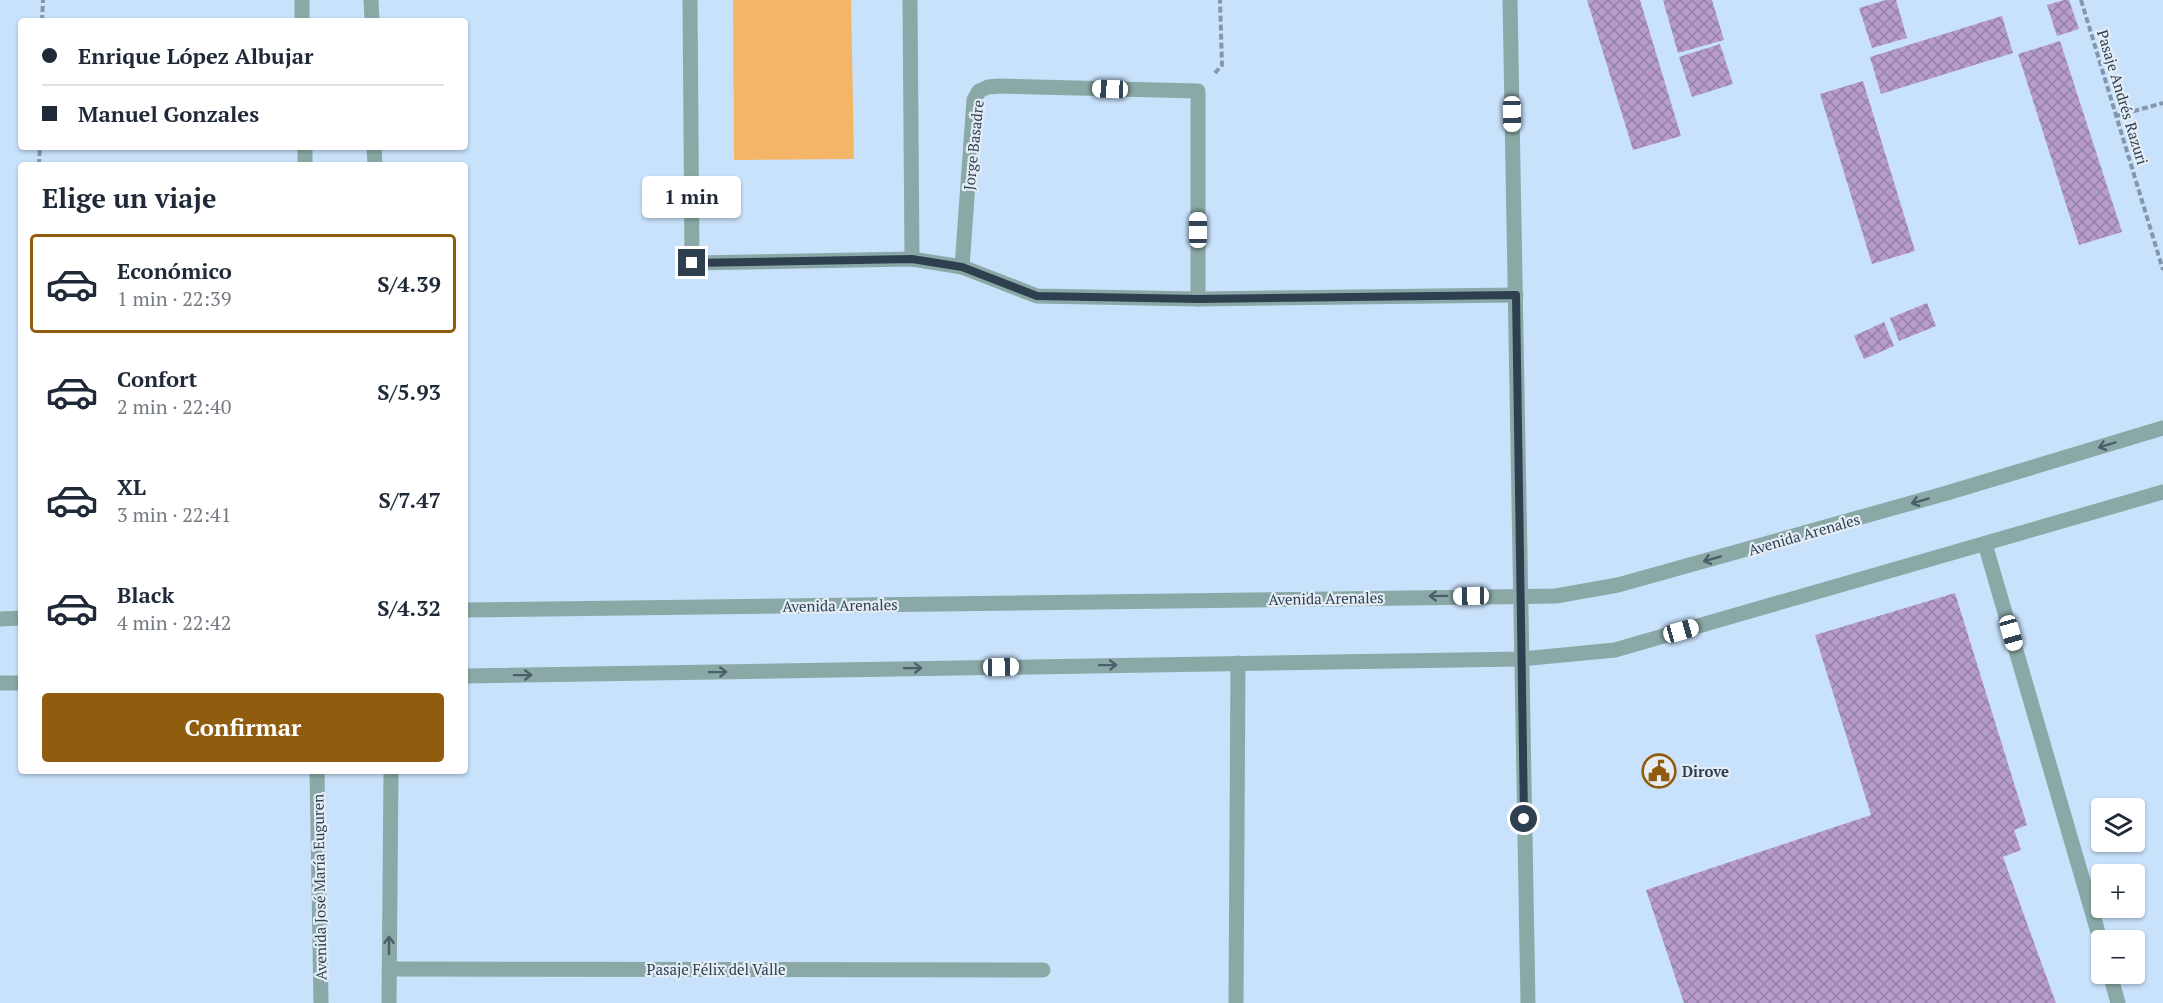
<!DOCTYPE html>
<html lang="es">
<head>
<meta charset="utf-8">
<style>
  :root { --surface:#fff; --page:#f2f2f3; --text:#1f2937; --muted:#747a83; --line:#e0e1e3; --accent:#905c0d }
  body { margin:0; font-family:"PT Serif",serif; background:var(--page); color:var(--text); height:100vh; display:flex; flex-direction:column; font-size:22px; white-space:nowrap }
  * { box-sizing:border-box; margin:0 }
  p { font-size:20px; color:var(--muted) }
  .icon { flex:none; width:33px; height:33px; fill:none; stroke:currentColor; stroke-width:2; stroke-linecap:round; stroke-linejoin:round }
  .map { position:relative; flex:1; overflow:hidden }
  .sheet { position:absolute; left:18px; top:162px; width:450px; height:612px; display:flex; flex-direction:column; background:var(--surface); border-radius:6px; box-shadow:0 2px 4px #0004 }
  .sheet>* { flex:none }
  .hud { position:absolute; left:18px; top:18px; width:450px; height:132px; border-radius:6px; box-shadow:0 2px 4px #0004; display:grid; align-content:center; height:132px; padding:0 24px; background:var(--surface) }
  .fabs { position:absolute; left:2091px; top:798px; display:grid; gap:12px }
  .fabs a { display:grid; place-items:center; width:54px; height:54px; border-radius:6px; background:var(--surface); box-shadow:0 2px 4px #0004; font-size:30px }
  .end { position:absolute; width:27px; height:27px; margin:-14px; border:8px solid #2e3f50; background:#fff; box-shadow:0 0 0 3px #fff }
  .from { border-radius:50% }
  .bubble { position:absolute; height:42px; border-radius:6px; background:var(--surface); box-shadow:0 2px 4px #0004; font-size:20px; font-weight:700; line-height:42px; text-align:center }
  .car { position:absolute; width:18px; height:36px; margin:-18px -9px; border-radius:8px; box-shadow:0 0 4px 2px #0007; background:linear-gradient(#fff 24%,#345 0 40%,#fff 0 76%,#345 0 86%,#fff 0) }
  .hud b { display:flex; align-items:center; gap:21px; height:57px; font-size:22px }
  .hud b+b { border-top:2px solid var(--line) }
  .hud i { width:15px; height:15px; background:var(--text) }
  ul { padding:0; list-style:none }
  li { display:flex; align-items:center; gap:18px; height:99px; margin:0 12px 9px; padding:0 12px; border:3px solid transparent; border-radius:6px }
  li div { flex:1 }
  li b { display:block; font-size:22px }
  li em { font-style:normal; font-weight:700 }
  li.current { border-color:var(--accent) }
  li>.icon { width:54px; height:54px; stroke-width:1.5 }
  h2 { padding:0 24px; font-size:27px; line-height:72px }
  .primary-button { display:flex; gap:12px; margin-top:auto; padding:12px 24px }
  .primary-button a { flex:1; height:69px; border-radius:6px; background:var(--accent); color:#fff; font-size:24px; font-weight:700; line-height:69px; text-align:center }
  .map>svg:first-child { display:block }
  .green { fill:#f5b566 }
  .building { fill:url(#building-cross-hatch) }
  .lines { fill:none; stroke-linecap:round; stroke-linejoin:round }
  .path { stroke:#8297ad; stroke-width:4; stroke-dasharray:6 3; stroke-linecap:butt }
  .minor { stroke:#8aa9a6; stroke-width:15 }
  .oneway { stroke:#4a5f6a }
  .route { stroke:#2e3f50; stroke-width:8 }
  .labels { text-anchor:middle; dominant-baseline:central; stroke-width:4.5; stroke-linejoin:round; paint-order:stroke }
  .street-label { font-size:15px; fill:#2e3f50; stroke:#e4edf6 }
  .poi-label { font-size:15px; font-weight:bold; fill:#2e3f50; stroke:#e4edf6; text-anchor:start }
</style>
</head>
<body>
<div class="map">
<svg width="2163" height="1003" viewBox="0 0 2163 1003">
  <defs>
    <pattern id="building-cross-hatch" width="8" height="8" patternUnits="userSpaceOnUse" patternTransform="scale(1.5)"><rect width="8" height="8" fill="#b79bcc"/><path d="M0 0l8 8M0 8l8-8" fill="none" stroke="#9580a8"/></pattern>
  </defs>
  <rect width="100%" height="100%" fill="#c9e2fc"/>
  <polygon class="green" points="733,0 851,0 854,159 734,160"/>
  <g class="building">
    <polygon points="1587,0 1640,0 1681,136 1633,150"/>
    <polygon points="1663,0 1712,0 1724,40 1678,53"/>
    <polygon points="1886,0 1896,0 1907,38 1872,48 1859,8"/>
    <polygon points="2064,0 2069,0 2079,29 2057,36 2047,5"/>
    <polygon points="2002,16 2013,53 1881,94 1870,57"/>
    <polygon points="2060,41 2122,232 2079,245 2018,54"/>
    <polygon points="1720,44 1733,84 1692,97 1679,57"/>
    <polygon points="1863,81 1915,251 1872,264 1820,94"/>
    <polygon points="1927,303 1936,326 1899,341 1890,318"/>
    <polygon points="1884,322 1894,346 1864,359 1854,336"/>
    <polygon points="1955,593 2027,825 2014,830 2021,850 2003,857 2056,1003 1684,1003 1646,890 1871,815 1815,635"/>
  </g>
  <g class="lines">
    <g class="path">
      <polyline points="2081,0 2163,270"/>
      <polyline points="42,21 43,0"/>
      <polyline points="1215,73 1222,65 1220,0"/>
      <polyline points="2116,116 2163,103"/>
      <polyline points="39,165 40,147"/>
    </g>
    <g class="minor">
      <polyline points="302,0 302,21"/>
      <polyline points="371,0 372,21"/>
      <polyline points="690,0 692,263 912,259 962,267 1037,296 1198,299 1516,295"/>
      <polyline points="910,0 912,259"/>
      <polyline points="1510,0 1528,1003"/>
      <polyline points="305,147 305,165"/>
      <polyline points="374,147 375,165"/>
      <polyline points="962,267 974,100 979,91 988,87 1000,86 1198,91 1198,299"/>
      <polyline points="1985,544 2102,946"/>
      <polyline points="465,610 1556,596 1618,585 1947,493 2163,428"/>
      <polyline points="0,619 21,618"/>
      <polyline points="465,676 1521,659 1615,650 2163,492"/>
      <polyline points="0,683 21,683"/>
      <polyline points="317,771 321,1003"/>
      <polyline points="389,969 1043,970"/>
      <polyline points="2110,974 2118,1003"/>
      <polyline points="389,1003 391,771"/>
      <polyline points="1236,1003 1238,663"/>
    </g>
  </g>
  <defs><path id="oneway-shaft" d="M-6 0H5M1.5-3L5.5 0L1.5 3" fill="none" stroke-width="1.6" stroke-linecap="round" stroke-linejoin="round" transform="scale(1.5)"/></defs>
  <g class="oneway">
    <use href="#oneway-shaft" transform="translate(2107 445) rotate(163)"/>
    <use href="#oneway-shaft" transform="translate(1920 501) rotate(164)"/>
    <use href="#oneway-shaft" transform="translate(1712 559) rotate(164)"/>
    <use href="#oneway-shaft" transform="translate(1438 596) rotate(179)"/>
    <use href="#oneway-shaft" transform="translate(1108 665) rotate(-1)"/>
    <use href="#oneway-shaft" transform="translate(913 668) rotate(-1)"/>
    <use href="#oneway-shaft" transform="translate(718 672) rotate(-1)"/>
    <use href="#oneway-shaft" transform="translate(523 675) rotate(-1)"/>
    <use href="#oneway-shaft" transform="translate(389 945) rotate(-90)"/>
  </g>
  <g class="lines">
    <polyline class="route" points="692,263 912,259 962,267 1037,296 1198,299 1516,295 1524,819"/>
  </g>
  <defs>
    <g id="civic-ring" transform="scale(1.725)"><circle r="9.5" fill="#e4edf6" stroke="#905c0d" stroke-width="1.5"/><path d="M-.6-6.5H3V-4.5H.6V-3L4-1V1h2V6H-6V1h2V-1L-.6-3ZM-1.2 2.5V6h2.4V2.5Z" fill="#905c0d"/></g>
  </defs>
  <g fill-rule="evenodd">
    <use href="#civic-ring" x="1659" y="771"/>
  </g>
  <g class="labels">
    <g class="street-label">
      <text transform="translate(2123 97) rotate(73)">Pasaje Andrés Razuri</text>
      <text transform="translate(973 145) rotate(-84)">Jorge Basadre</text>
      <text transform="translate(1804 534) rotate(-16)">Avenida Arenales</text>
      <text transform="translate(1326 598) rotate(-1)">Avenida Arenales</text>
      <text transform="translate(840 605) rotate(-1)">Avenida Arenales</text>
      <text transform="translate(319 887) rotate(-91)">Avenida José María Euguren</text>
      <text x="716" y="969">Pasaje Félix del Valle</text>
    </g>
    <g class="poi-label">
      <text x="1682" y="771">Dirove</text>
    </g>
  </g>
</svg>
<div class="fabs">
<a><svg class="icon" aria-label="layers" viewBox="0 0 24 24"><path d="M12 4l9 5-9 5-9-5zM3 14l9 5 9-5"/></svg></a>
<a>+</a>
<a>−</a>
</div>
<i class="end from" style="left:1524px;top:819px"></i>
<i class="end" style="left:692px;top:263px"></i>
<div class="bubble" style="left:642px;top:176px;width:99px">1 min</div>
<i class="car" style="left:1110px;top:89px;rotate:272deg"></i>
<i class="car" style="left:1512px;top:114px;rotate:179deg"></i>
<i class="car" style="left:1198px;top:230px;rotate:0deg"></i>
<i class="car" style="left:1471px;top:596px;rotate:269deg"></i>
<i class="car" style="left:1681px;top:631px;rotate:74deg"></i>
<i class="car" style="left:2011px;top:633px;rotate:164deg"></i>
<i class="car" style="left:1001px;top:667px;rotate:89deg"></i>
<div class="hud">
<b><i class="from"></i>Enrique López Albujar</b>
<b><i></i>Manuel Gonzales</b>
</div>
<section class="sheet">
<h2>Elige un viaje</h2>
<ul>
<li class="current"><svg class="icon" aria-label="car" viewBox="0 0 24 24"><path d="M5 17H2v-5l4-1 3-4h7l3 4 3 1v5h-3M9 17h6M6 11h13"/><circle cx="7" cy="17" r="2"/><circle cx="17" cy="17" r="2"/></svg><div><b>Económico</b><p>1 min · 22:39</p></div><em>S/4.39</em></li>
<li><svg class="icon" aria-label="car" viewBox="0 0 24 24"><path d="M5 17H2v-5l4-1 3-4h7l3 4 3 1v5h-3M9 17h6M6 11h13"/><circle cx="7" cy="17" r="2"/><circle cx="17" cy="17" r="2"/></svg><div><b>Confort</b><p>2 min · 22:40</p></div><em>S/5.93</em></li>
<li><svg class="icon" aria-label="car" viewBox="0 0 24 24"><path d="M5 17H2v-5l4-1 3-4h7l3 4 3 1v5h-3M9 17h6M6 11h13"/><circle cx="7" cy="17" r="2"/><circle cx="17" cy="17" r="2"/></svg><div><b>XL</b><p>3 min · 22:41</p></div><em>S/7.47</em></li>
<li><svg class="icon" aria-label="car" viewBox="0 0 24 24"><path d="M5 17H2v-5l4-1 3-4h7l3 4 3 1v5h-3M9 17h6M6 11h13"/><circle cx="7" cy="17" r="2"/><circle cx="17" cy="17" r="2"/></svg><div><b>Black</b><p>4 min · 22:42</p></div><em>S/4.32</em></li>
</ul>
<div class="primary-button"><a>Confirmar</a></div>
</section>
</div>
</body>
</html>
